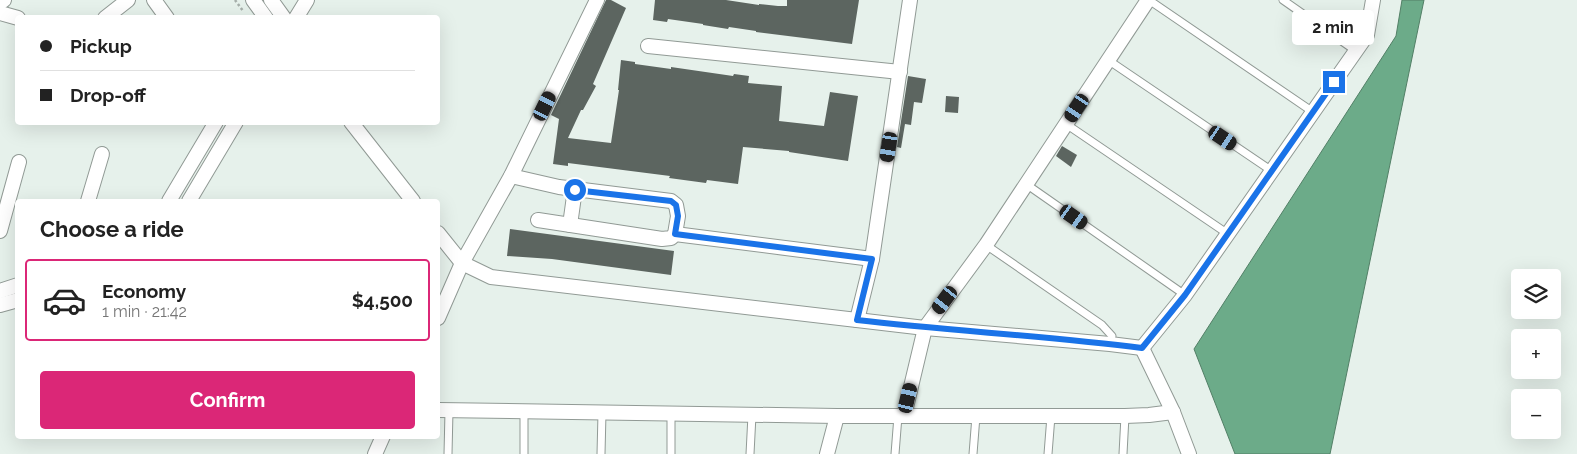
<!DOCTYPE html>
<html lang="en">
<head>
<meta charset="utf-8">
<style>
  :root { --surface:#fff; --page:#f2f2f2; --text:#222; --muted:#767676; --line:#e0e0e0; --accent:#db2777 }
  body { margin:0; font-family:Raleway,sans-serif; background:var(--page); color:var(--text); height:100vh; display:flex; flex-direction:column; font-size:19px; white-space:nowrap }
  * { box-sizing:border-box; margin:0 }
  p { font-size:16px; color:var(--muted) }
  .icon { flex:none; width:28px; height:28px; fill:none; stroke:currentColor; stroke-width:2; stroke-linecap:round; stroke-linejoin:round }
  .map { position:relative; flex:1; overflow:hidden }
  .details { position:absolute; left:15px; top:199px; width:425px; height:240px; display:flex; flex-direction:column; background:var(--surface); border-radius:5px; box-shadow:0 5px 20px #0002 }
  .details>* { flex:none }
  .top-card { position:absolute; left:15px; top:15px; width:425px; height:110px; border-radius:5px; box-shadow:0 5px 20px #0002; display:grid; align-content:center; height:110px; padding:0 25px; background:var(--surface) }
  .controls { position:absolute; left:1511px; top:269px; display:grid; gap:10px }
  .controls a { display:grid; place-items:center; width:50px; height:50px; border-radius:5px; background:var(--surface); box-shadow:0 5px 20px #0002; font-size:25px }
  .end { position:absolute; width:22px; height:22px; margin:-11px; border:6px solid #1a73e8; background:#fff; box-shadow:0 0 0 2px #fff }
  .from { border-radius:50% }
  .bubble { position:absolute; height:35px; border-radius:5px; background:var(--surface); box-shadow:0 5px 20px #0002; font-size:16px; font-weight:700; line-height:35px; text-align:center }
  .car { position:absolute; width:15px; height:30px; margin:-15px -8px; border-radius:6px; box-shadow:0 0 4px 1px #0007; background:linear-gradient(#222 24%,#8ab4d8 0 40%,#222 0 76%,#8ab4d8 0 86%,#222 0) }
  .top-card b { display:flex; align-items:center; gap:18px; height:48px; font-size:19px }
  .top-card b+b { border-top:1px solid var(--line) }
  .top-card i { width:12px; height:12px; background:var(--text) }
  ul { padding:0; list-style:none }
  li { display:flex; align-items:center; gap:15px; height:82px; margin:0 10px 8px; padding:0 15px; border:2px solid transparent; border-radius:5px }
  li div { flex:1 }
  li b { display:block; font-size:19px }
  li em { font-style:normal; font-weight:700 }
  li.on { border-color:var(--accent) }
  li>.icon { width:45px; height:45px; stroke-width:1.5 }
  h2 { padding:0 25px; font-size:22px; line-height:60px }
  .cta { display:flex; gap:10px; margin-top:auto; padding:10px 25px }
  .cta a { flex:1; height:58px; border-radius:5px; background:var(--accent); color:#fff; font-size:20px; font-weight:700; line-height:58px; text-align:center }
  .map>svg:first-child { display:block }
  .water { fill:#6cab89; stroke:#527f66 }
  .building { fill:#5c6560 }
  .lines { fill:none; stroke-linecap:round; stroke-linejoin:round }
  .lane-casing { stroke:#919a95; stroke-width:9 }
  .street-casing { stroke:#919a95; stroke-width:16 }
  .path { stroke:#a6afaa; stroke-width:2.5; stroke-dasharray:2.5 2.5; stroke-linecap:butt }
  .lane { stroke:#fff; stroke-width:7 }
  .street { stroke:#fff; stroke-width:14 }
  .route { stroke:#1a73e8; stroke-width:6 }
</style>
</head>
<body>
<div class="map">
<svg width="1577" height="454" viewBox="0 0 1577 454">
  <rect width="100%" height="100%" fill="#e6f1eb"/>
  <polygon class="water" points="1402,0 1424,0 1330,454 1235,454 1194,349 1396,36"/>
  <g class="building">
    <polygon points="606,0 611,0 626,8 593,84 596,86 583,110 581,110 568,138 611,143 619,90 618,90 621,60 635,62 635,64 671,69 671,67 733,76 734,74 749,76 748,83 782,86 779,121 824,126 830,92 858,96 848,161 789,152 789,151 743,147 738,184 707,180 706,183 669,178 670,176 568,163 568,166 553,164 559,119 551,115"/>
    <polygon points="655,0 726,0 759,5 759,4 778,6 787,6 787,0 859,0 852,44 756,32 756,31 729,27 728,29 703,25 703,24 668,19 667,22 653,20"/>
    <polygon points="908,76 926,79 922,103 914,102 911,125 905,124 901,148 897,147"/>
    <polygon points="946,96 959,97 958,113 945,112"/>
    <polygon points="1062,146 1077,155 1071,167 1056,156"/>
    <polygon points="510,229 674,251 671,275 552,259 507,256"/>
  </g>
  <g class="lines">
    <g class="lane-casing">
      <g id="lane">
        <polyline points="1149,0 1313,112"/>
        <polyline points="1283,0 1356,51"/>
        <polyline points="1108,60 1272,171"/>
        <polyline points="1066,124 1228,234"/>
        <polyline points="1026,184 1185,295"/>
        <polyline points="986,245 1102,325 1112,336 1110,344"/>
        <polyline points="448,454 449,411"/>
        <polyline points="524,454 524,412"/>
        <polyline points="601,454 602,413"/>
        <polyline points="671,454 671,414"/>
        <polyline points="750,454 752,415"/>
        <polyline points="895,454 898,416"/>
        <polyline points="973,454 976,416"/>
        <polyline points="1048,454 1051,416"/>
        <polyline points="1123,454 1125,416"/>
      </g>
    </g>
    <g class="street-casing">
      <g id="street">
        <polyline points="154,0 167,18"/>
        <polyline points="253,0 266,18"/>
        <polyline points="271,0 284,18"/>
        <polyline points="0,3 4,0"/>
        <polyline points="0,13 18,18"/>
        <polyline points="105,18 128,0"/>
        <polyline points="296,18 307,0"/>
        <polyline points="648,46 900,72"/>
        <polyline points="351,122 413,201"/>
        <polyline points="511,176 559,187 671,201 676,205 678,216 675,234 671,238 662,239 538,220"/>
        <polyline points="88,201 102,154"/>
        <polyline points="169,201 216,122"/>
        <polyline points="189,201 236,122"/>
        <polyline points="570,225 575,189"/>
        <polyline points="0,231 19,162"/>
        <polyline points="438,233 462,263 491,277 925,328 1110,344 1142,348"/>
        <polyline points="675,234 872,259"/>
        <polyline points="0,291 18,285"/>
        <polyline points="0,305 18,300"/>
        <polyline points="438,318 462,263 511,176 597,0"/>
        <polyline points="857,320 872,259 910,0"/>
        <polyline points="1142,348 1185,295 1367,35 1373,0"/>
        <polyline points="1142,348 1173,412 1189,454"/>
        <polyline points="438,410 837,416 1125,416 1149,415 1173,412"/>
        <polyline points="904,416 925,328 986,245 1148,0"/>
        <polyline points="375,454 383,436"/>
        <polyline points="827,454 837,416"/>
      </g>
    </g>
    <polyline class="path" points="235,0 243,11"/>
    <use href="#lane" class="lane"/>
    <use href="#street" class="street"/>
  </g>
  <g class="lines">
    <path class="route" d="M575,190L671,201L676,205L678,216L675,234L872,259L857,320C952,331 1047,336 1142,348L1185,295L1334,82"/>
  </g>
</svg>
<div class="controls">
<a><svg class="icon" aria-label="layers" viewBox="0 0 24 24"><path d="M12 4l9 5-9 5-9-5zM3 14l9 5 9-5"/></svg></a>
<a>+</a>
<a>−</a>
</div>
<i class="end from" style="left:575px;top:190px"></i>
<i class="end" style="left:1334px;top:82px"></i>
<div class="bubble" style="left:1292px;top:10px;width:82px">2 min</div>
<i class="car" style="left:545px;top:106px;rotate:26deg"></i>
<i class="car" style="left:1077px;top:108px;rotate:214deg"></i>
<i class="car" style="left:1223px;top:138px;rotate:124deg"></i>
<i class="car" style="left:889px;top:147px;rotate:189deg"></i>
<i class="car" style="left:1074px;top:217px;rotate:125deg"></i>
<i class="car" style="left:945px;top:300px;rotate:217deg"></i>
<i class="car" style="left:908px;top:398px;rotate:13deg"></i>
<div class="top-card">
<b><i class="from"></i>Pickup</b>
<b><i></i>Drop-off</b>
</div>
<section class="details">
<h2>Choose a ride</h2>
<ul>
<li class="on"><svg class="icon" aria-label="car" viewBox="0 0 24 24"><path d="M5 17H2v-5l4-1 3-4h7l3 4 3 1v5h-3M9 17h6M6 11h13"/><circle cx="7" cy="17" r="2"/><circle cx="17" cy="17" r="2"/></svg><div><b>Economy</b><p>1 min · 21:42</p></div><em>$4,500</em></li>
</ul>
<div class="cta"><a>Confirm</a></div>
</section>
</div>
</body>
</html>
